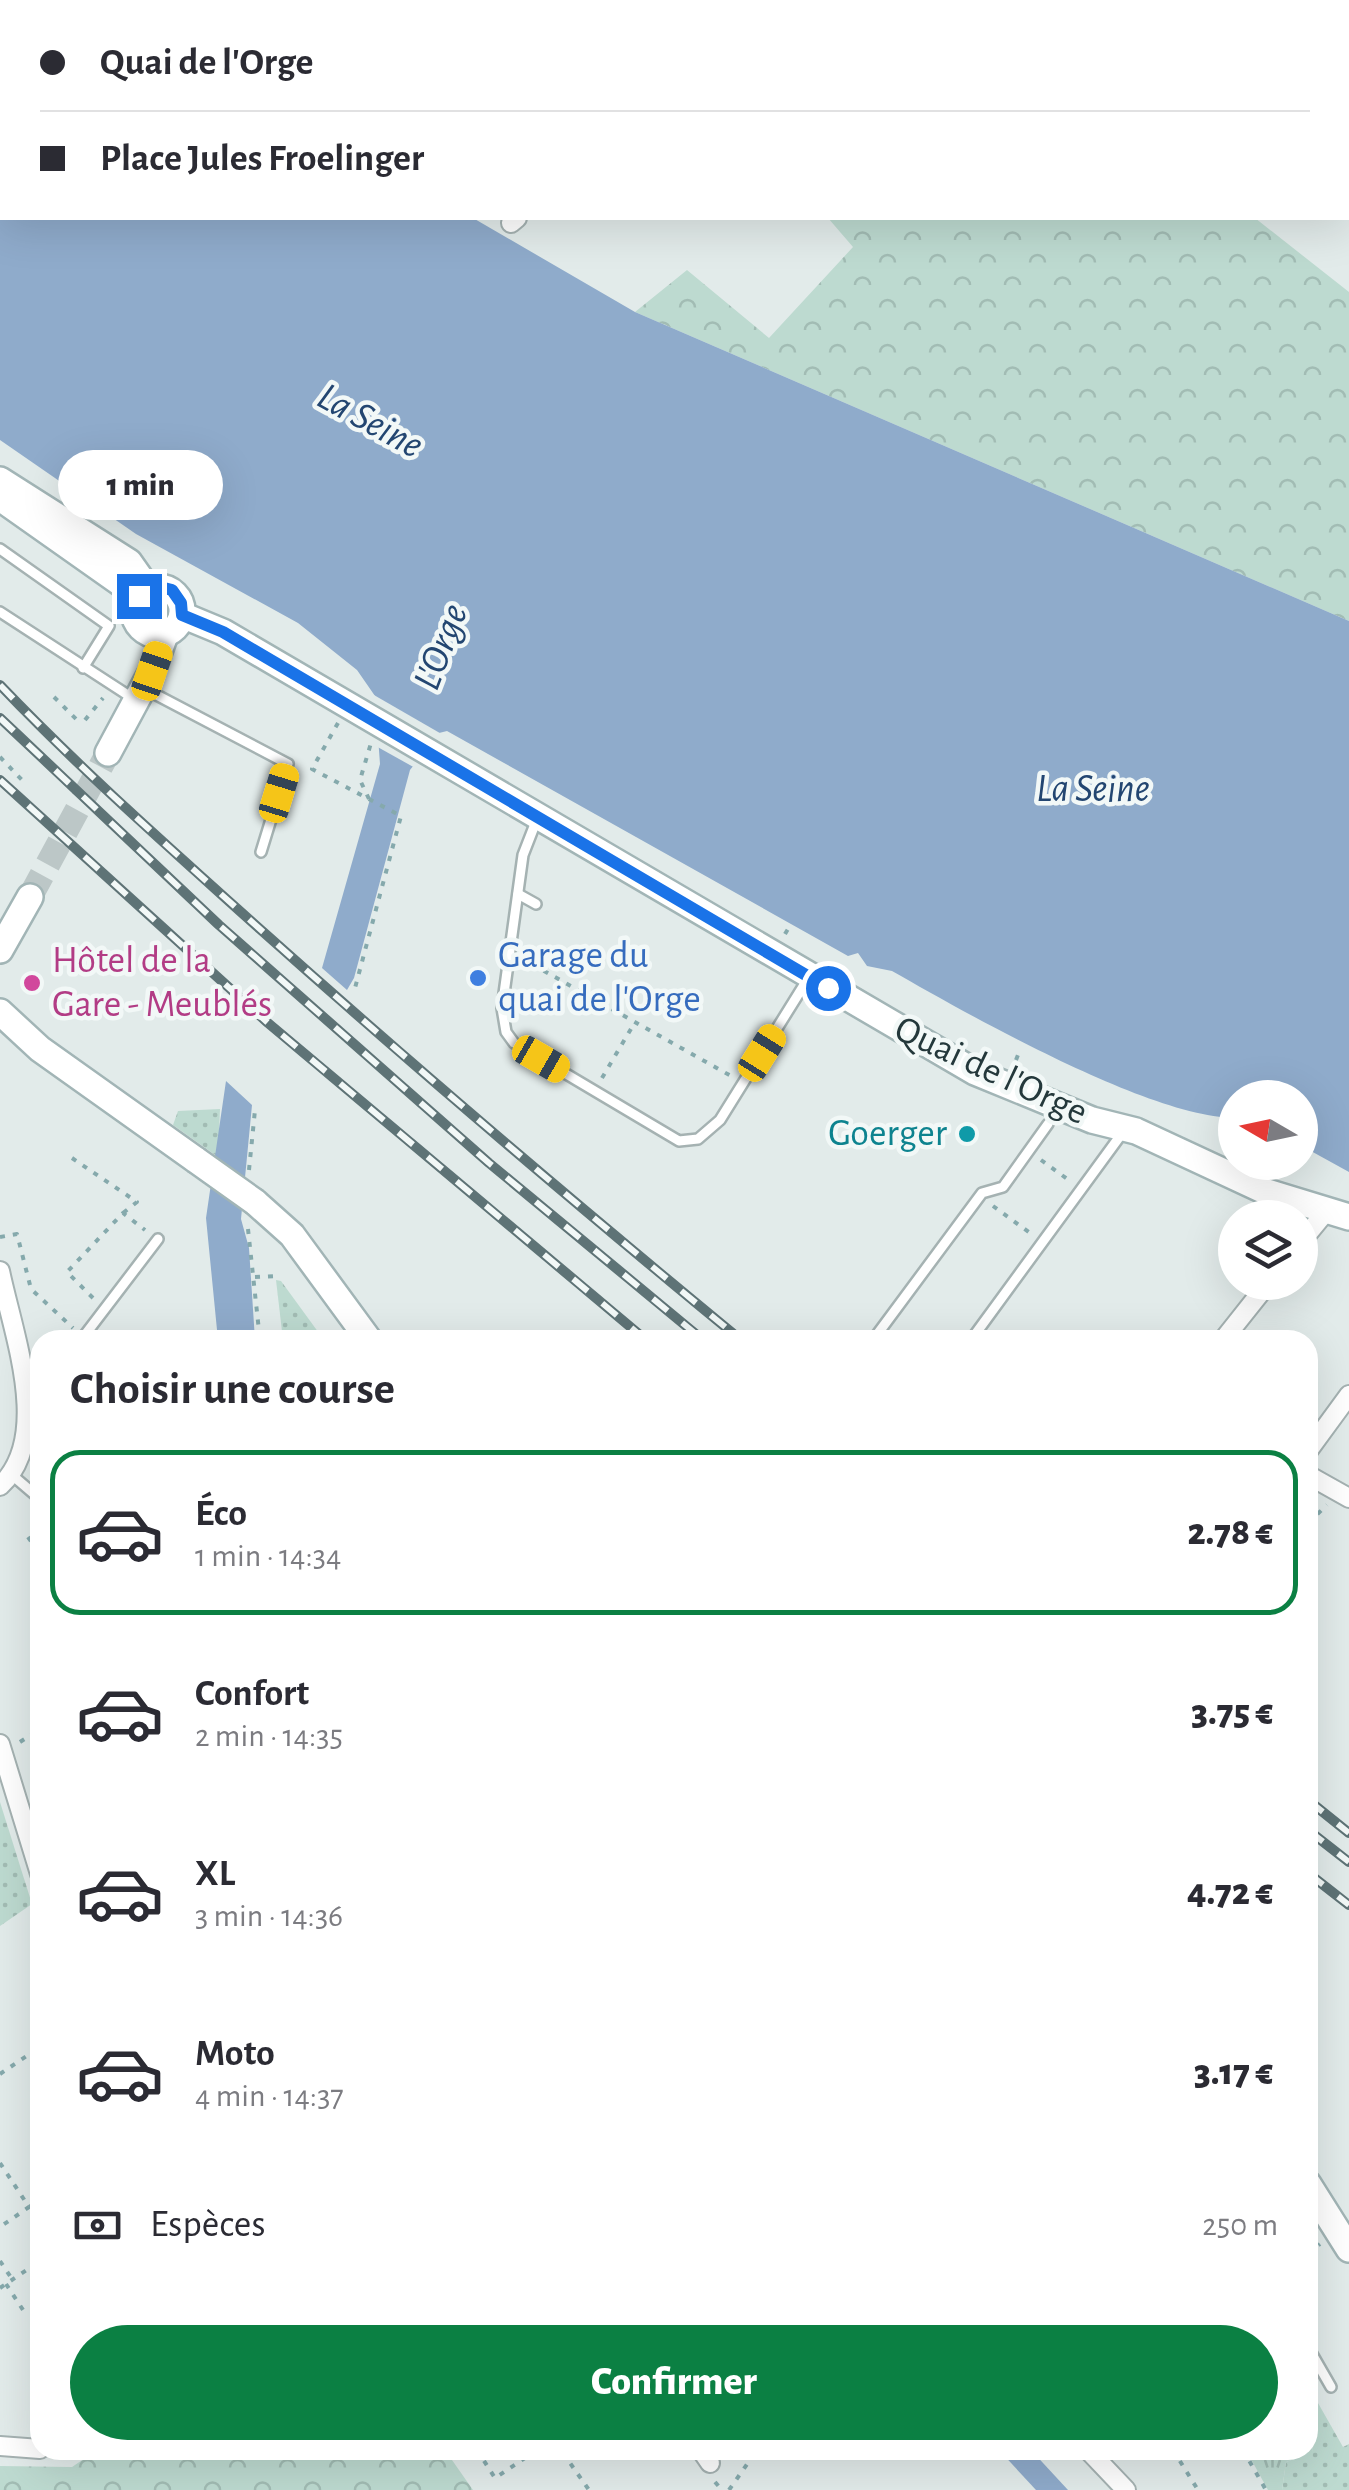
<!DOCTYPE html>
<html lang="fr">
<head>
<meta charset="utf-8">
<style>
  :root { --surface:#fff; --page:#f7f7f7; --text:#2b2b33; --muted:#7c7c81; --line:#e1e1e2; --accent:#0b8043 }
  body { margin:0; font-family:"Alegreya Sans",sans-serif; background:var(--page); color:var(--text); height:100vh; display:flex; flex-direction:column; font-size:38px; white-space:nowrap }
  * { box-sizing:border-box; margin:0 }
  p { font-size:32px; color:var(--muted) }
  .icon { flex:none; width:55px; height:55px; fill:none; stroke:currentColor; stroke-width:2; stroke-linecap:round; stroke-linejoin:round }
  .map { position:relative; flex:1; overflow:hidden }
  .side { position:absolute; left:30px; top:1330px; width:1288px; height:1130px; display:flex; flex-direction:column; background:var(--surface); border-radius:30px; box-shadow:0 10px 40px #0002 }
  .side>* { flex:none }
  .guide { position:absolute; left:0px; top:0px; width:1350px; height:220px; box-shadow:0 10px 40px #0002; display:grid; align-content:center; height:220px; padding:0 40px; background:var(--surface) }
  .needle { width:65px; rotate:279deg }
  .buttons { position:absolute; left:1218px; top:1080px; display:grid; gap:20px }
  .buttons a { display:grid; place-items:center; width:100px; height:100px; border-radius:50%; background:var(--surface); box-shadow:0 10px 40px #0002; font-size:50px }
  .end { position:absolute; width:45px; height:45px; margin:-22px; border:12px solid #1a73e8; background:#fff; box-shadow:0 0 0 5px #fff }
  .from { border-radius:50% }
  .bubble { position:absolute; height:70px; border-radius:35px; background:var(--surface); box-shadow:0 10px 40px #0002; font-size:32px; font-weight:800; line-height:70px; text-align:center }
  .car { position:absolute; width:30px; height:60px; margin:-30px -15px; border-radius:12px; box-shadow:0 0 8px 2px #0007; background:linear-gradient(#f5c518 24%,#345 0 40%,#f5c518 0 76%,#345 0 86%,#f5c518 0) }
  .guide b { display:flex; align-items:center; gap:35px; height:95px; font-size:38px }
  .guide b+b { border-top:2px solid var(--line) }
  .guide i { width:25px; height:25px; background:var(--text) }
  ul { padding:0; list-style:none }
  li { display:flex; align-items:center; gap:30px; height:165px; margin:0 20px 15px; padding:0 20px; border:5px solid transparent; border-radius:30px }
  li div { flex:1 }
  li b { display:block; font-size:38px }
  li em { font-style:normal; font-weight:800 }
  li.on { border-color:var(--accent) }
  li>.icon { width:90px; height:90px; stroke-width:1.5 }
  h2 { padding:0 40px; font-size:45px; line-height:120px }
  .pay { display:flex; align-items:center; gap:25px; height:110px; padding:0 40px; font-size:38px }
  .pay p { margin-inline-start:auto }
  .cta { display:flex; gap:20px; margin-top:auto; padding:20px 40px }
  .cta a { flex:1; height:115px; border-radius:60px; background:var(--accent); color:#fff; font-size:40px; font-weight:800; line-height:115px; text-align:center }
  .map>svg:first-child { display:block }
  .grass { fill:url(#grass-dots) }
  .forest { fill:url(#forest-crowns) }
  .park { fill:url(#park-tufts) }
  .water { fill:#8fabcb }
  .pier { fill:#e2ebea }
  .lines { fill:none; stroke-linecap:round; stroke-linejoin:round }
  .secondary-tunnel { stroke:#bcc7c7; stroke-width:25; stroke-dasharray:25 12; stroke-linecap:butt }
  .lane-casing { stroke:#a5b2b2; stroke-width:14 }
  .street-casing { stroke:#a5b2b2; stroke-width:22 }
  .secondary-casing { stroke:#a2b5b6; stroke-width:30 }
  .path { stroke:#85a9ac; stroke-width:4; stroke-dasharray:5 8; stroke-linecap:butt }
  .lane { stroke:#fff; stroke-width:9 }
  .street { stroke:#fff; stroke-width:18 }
  .secondary { stroke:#fff; stroke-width:25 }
  .rail-casing { stroke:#5e7376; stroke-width:10 }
  .rail { stroke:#f2f8f7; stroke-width:6; stroke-dasharray:19; stroke-linecap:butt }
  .secondary-bridge-casing { stroke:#a2b5b6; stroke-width:30; stroke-linecap:butt }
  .secondary-bridge { stroke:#fff; stroke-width:25 }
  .route { stroke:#1a73e8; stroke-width:12 }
  .shop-dot { fill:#3f7fe0; stroke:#f2f8f7; stroke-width:4 }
  .hotel-dot { fill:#d1479c; stroke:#f2f8f7; stroke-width:4 }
  .culture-dot { fill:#0f9aa8; stroke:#f2f8f7; stroke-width:4 }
  .labels { text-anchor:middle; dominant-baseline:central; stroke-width:9; stroke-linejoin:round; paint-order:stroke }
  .shop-label { font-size:38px; fill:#366cbe; stroke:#f2f8f7; text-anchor:start }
  .hotel-label { font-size:38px; fill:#b23c85; stroke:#f2f8f7; text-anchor:start }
  .street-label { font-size:38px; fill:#24383b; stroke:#f2f8f7 }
  .culture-label { font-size:38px; fill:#0d838f; stroke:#f2f8f7; text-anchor:end }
  .water-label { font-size:40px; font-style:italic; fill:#234671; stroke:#f2f8f7 }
</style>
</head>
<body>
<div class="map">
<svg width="1349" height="2490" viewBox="0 0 1349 2490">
  <defs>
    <pattern id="grass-dots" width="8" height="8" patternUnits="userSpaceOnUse" patternTransform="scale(2.5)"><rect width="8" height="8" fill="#bddad0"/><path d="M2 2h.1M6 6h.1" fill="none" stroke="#a2bcb4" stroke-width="1.8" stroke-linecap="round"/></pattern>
    <pattern id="forest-crowns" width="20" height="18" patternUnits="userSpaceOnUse" patternTransform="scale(2.5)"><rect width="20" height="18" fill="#bddad0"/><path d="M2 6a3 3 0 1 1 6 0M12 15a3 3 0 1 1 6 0" fill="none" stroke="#a2bcb4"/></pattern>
    <pattern id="park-tufts" width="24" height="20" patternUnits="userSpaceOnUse" patternTransform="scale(2.5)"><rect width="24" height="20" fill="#bddad0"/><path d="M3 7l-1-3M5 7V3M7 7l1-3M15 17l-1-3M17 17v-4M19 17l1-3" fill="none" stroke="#a2bcb4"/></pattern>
  </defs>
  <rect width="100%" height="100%" fill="#e2ebea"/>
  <g class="grass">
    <polygon points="220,1109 218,1157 173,1125 178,1111"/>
    <polygon points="276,1280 281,1281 324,1340 283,1340"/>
    <polygon points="0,1802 32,1904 0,1926"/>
    <polygon points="1318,2403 1343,2447 1349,2444 1349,2490 1282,2490 1286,2462 1312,2452"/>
  </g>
  <g class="forest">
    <polygon points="828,218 1255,218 1349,292 1349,621 635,312 687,270 769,338 853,247"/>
    <polygon points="97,2450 445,2450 473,2490 0,2490 0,2466 72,2467"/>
  </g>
  <polygon class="park" points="1308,2381 1318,2403 1312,2453 1286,2462 1282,2490 1268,2490 1246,2450 1308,2450"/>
  <g class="water">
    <path d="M0,0L155,2H2V218H473L635,312L1349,621V1172L1300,1145V1098H1235V1118C1149,1117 971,1016 892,971L867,966L858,953L848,956L447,731L439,733L410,770L354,978L347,990L322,968L380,764L375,696L357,670L298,623L136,534L0,440Z"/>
    <polygon points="226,1081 252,1105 241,1219 249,1248 255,1340 218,1340 206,1218"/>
    <polygon points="999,2450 1031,2450 1068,2490 1036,2490"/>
  </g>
  <polygon class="pier" points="367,691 445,736 417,769 374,745"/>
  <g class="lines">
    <polyline class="secondary-tunnel" points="30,897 108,753"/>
    <g class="lane-casing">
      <g id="lane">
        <polyline points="604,0 607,2"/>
        <polyline points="755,0 757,2"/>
        <polyline points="700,2 703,0"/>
        <polyline points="0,549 109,626 83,668"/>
        <polyline points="0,612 134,699"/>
        <polyline points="147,690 288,764 261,852"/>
        <polyline points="537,819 523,855 502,1008 506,1032 514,1043 679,1141 698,1139 720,1120 809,977"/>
        <polyline points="518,894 536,904"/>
        <polyline points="81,1340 158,1239"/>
        <polyline points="873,1340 982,1193 1003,1187 1048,1124"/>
        <polyline points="971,1340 1123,1132"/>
        <polyline points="12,1475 40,1499"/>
        <polyline points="1308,2347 1331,2387"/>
      </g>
    </g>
    <g class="street-casing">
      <g id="street">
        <polyline points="771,2 774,0"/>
        <polyline points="511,223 517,218"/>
        <polyline points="1300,1243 1328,1209"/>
        <path d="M0,1271C13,1334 53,1437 0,1486"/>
        <polyline points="1223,1340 1269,1282"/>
        <polyline points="1308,1451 1349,1395"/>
        <polyline points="1308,1475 1349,1498"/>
        <polyline points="0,1744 40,1874"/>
        <polyline points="0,2446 40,2449"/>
        <polyline points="701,2450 710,2463"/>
        <polyline points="1088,2450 1126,2490"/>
      </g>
    </g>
    <g class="secondary-casing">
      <g id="secondary">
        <polyline points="0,480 129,562 148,589"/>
        <polyline points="0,498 139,596"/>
        <circle cx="158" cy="611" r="24"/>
        <polyline points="182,615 223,632 975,1072 1092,1120 1136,1131 1267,1192 1349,1217"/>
        <polyline points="108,753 152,671 165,635"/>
        <polyline points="0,950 30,897"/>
        <polyline points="0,1012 40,1049 196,1160"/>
        <polyline points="255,1202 292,1235 369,1340"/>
        <polyline points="1308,2184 1349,2249"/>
      </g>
    </g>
    <g class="path">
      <polyline points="176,0 179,2"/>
      <polyline points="54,697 81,724"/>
      <polyline points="85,720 103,698"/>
      <polyline points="338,723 312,769 401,816 355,988"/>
      <polyline points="0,757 22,780"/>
      <polyline points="369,799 360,780 371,743"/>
      <polyline points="785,934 791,924"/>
      <polyline points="521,958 731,1076"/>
      <polyline points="1016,1060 1020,1050"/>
      <polyline points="602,1078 635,1022"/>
      <polyline points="72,1158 137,1202 123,1213"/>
      <polyline points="1041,1160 1070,1181"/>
      <polyline points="249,1170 255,1110"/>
      <polyline points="993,1206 1030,1233"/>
      <polyline points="248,1229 260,1340"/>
      <polyline points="0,1237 17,1234 31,1289 73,1328"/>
      <polyline points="255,1277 276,1276"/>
      <polyline points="93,1298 67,1272 123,1213 145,1230"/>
      <polyline points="1308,1523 1327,1505"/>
      <polyline points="28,1537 40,1554"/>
      <polyline points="20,1742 40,1729"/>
      <polyline points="0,2074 40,2047"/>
      <polyline points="0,2163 29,2207 0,2227"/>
      <polyline points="29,2207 40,2200"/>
      <polyline points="1308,2253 1320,2244"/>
      <polyline points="0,2261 12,2279"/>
      <polyline points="6,2284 25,2313"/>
      <polyline points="0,2288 40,2261"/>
      <polyline points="477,2450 495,2478 537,2450"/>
      <polyline points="1173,2450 1198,2490"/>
      <polyline points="1243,2450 1266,2490"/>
      <polyline points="563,2453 589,2490"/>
      <polyline points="715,2482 722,2490"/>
      <polyline points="729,2490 757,2450"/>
    </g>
    <use href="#lane" class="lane"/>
    <use href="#street" class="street"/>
    <use href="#secondary" class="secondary"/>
    <g class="rail-casing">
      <g id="rail">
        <path d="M0,685C82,771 172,850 261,930C418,1070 578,1206 741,1340"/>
        <polyline points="0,718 219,925 489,1163 703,1340"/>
        <polyline points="0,780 268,1023 646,1340"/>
        <polyline points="1308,1800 1349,1833"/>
        <polyline points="1308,1830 1349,1862"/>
        <polyline points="1308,1873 1349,1905"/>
      </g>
    </g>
    <use href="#rail" class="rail"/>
    <g class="secondary-bridge-casing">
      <polyline id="secondary-bridge" points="196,1160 255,1202"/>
    </g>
    <use href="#secondary-bridge" class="secondary-bridge"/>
  </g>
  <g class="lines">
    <polyline class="route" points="139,596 156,586 172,590 181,603 182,615 223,632 828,988"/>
  </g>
  <circle class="shop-dot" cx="478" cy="978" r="10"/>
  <circle class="hotel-dot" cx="32" cy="983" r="10"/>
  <circle class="culture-dot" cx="967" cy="1134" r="10"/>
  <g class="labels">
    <g class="shop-label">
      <text x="498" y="956">Garage du<tspan x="498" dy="44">quai de l'Orge</tspan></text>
    </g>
    <g class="hotel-label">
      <text x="52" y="961">Hôtel de la<tspan x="52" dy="44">Gare - Meublés</tspan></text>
    </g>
    <g class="street-label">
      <text transform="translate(991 1071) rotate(25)">Quai de l'Orge</text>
    </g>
    <g class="culture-label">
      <text x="947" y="1134">Goerger</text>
    </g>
    <g class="water-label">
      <text transform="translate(370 421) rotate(29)">La Seine</text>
      <text transform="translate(441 647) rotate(-69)">L'Orge</text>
      <text x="1093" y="789">La Seine</text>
    </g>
  </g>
</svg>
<div class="buttons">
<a><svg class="needle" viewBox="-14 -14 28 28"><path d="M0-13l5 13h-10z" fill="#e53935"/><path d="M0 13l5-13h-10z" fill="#7c7c81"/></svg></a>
<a><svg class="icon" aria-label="layers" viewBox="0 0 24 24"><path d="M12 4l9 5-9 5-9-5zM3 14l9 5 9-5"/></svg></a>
</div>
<i class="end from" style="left:828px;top:988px"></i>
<i class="end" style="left:139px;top:596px"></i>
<div class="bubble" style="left:58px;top:450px;width:165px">1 min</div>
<i class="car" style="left:152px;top:671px;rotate:19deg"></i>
<i class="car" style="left:279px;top:793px;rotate:17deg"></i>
<i class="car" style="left:762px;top:1053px;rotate:32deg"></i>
<i class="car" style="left:541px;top:1059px;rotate:120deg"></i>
<div class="guide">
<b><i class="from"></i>Quai de l'Orge</b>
<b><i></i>Place Jules Froelinger</b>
</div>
<section class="side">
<h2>Choisir une course</h2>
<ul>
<li class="on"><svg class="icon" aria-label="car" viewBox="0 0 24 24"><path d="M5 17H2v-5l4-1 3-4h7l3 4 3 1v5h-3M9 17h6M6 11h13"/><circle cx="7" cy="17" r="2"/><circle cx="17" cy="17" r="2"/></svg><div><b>Éco</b><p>1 min · 14:34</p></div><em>2.78 €</em></li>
<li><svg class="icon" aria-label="car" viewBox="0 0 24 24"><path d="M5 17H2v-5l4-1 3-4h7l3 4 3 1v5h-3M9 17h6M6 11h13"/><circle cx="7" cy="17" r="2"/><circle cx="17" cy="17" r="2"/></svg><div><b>Confort</b><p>2 min · 14:35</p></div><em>3.75 €</em></li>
<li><svg class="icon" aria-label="car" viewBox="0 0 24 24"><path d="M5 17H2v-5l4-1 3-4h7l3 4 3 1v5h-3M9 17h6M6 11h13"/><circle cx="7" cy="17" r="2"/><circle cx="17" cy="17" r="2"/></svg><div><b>XL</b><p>3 min · 14:36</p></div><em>4.72 €</em></li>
<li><svg class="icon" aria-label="car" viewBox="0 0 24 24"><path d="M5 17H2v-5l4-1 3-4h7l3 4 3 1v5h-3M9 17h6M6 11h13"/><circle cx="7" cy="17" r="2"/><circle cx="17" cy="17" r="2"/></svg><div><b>Moto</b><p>4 min · 14:37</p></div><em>3.17 €</em></li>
</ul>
<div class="pay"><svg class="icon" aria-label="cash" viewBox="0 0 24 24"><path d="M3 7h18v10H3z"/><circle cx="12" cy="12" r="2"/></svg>Espèces<p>250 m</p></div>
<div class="cta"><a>Confirmer</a></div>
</section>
</div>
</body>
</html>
